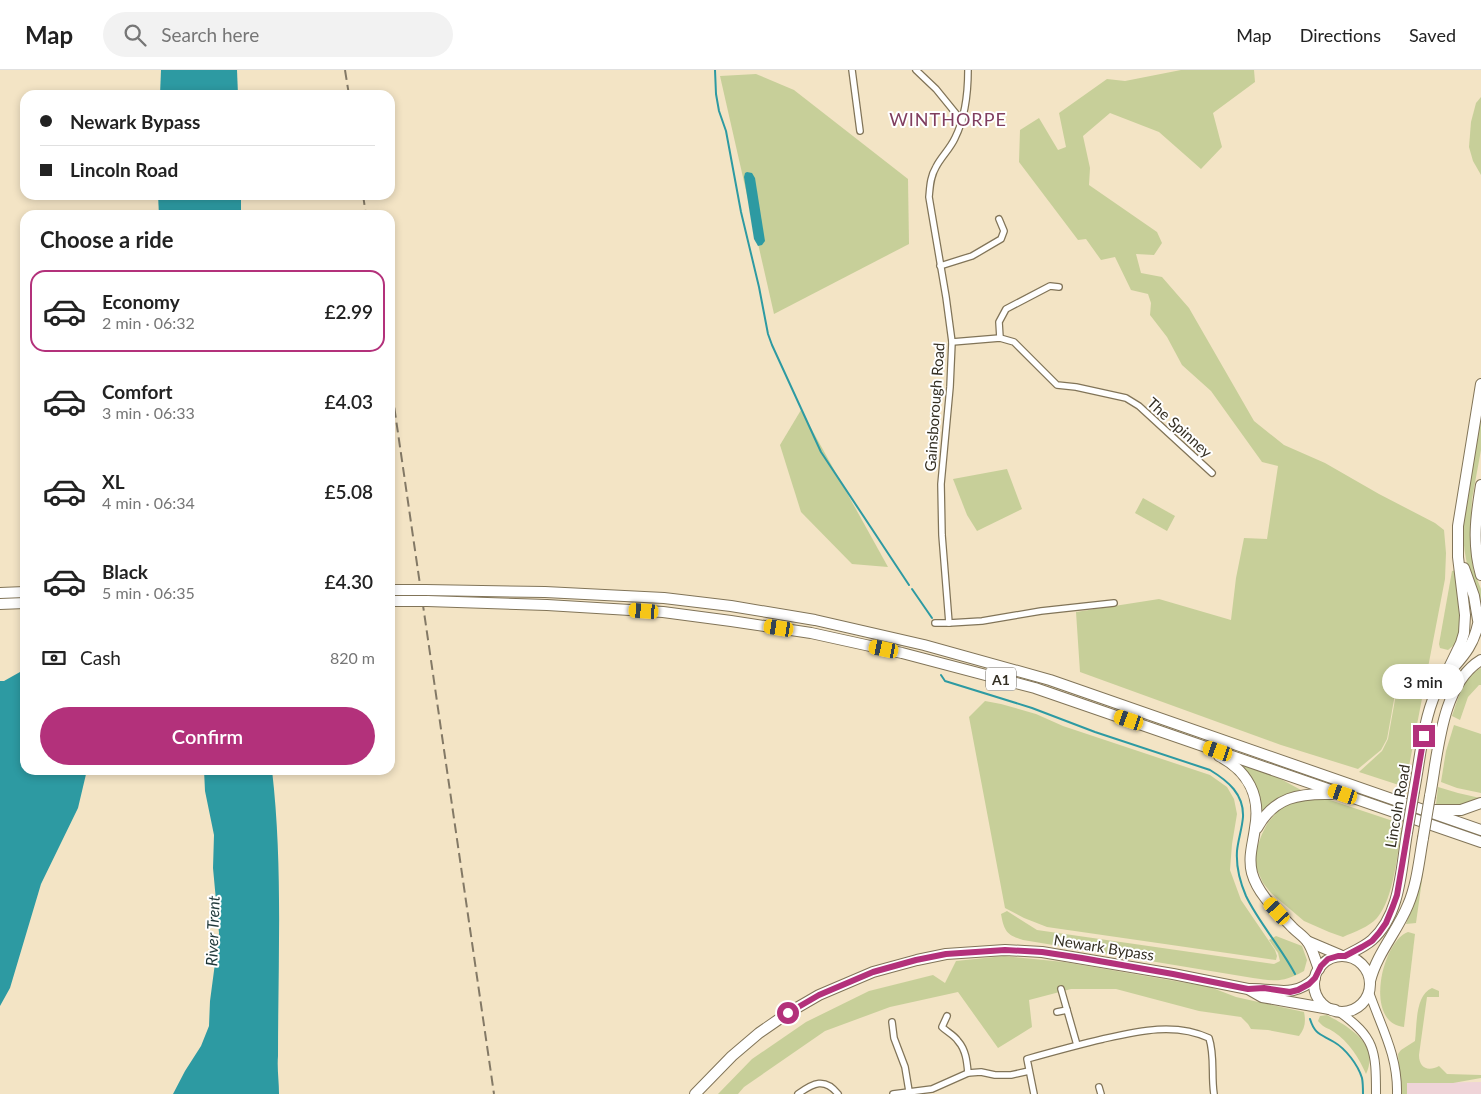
<!DOCTYPE html>
<html lang="en">
<head>
<meta charset="utf-8">
<style>
  :root { --surface:#fff; --page:#f2f2f2; --text:#222; --muted:#767676; --line:#e0e0e0; --accent:#b3317b }
  body { margin:0; font-family:Lato,sans-serif; background:var(--page); color:var(--text); height:100vh; display:flex; flex-direction:column; font-size:19px; white-space:nowrap }
  * { box-sizing:border-box; margin:0 }
  p { font-size:16px; color:var(--muted) }
  .icon { flex:none; width:28px; height:28px; fill:none; stroke:currentColor; stroke-width:2; stroke-linecap:round; stroke-linejoin:round }
  .map { position:relative; flex:1; overflow:hidden }
  .panel { position:absolute; left:20px; top:140px; width:375px; height:565px; display:flex; flex-direction:column; background:var(--surface); border-radius:15px; box-shadow:0 2px 8px #0003 }
  .panel>* { flex:none }
  .banner { position:absolute; left:20px; top:20px; width:375px; height:110px; border-radius:15px; box-shadow:0 2px 8px #0003; display:grid; align-content:center; height:110px; padding:0 20px; background:var(--surface) }
  .end { position:absolute; width:22px; height:22px; margin:-11px; border:6px solid #b3317b; background:#fff; box-shadow:0 0 0 2px #fff }
  .from { border-radius:50% }
  .bubble { position:absolute; height:35px; border-radius:18px; background:var(--surface); box-shadow:0 2px 8px #0003; font-size:16px; font-weight:600; line-height:35px; text-align:center }
  .car { position:absolute; width:15px; height:30px; margin:-15px -8px; border-radius:6px; box-shadow:0 0 4px 1px #0007; background:linear-gradient(#f5c518 24%,#345 0 40%,#f5c518 0 76%,#345 0 86%,#f5c518 0) }
  .banner b { display:flex; align-items:center; gap:18px; height:48px; font-size:19px }
  .banner b+b { border-top:1px solid var(--line) }
  .banner i { width:12px; height:12px; background:var(--text) }
  ul { padding:0; list-style:none }
  li { display:flex; align-items:center; gap:15px; height:82px; margin:0 10px 8px; padding:0 10px; border:2px solid transparent; border-radius:15px }
  li div { flex:1 }
  li b { display:block; font-size:19px }
  li em { font-style:normal; font-weight:600 }
  li.on { border-color:var(--accent) }
  li>.icon { width:45px; height:45px; stroke-width:1.5 }
  h2 { padding:0 20px; font-size:22px; line-height:60px }
  .pay { display:flex; align-items:center; gap:12px; height:55px; padding:0 20px; font-size:19px }
  .pay p { margin-inline-start:auto }
  .button { display:flex; gap:10px; margin-top:auto; padding:10px 20px }
  .button a { flex:1; height:58px; border-radius:30px; background:var(--accent); color:#fff; font-size:20px; font-weight:600; line-height:58px; text-align:center }
  header { display:flex; align-items:center; gap:30px; box-sizing:border-box; height:70px; padding:0 25px; background:var(--surface); border-bottom:1px solid var(--line) }
  header strong { font-size:24px }
  nav { display:flex; gap:28px; margin-inline-start:auto; font-size:18px }
  .search { width:350px; height:45px; background:var(--page); display:flex; align-items:center; gap:12px; box-sizing:border-box; padding:0 18px; border-radius:28px; color:var(--muted); font-size:19px }
  .map>svg:first-child { display:block }
  .industrial { fill:#efd4d8 }
  .green { fill:#c7cf99 }
  .water { fill:#2d9aa2 }
  .lines { fill:none; stroke-linecap:round; stroke-linejoin:round }
  .stream { stroke:#2d9aa2; stroke-width:2 }
  .minor-casing { stroke:#817458; stroke-width:8 }
  .secondary-casing { stroke:#817458; stroke-width:10 }
  .trunk-casing { stroke:#817458; stroke-width:12 }
  .minor { stroke:#fff; stroke-width:5.5 }
  .secondary { stroke:#fff; stroke-width:8 }
  .trunk { stroke:#fff; stroke-width:10 }
  .rail { stroke:#837966; stroke-width:2; stroke-dasharray:10 5; stroke-linecap:butt }
  .trunk-bridge-casing { stroke:#817458; stroke-width:12; stroke-linecap:butt }
  .trunk-bridge { stroke:#fff; stroke-width:10 }
  .route { stroke:#b3317b; stroke-width:6 }
  .labels { text-anchor:middle; dominant-baseline:central; stroke-width:4; stroke-linejoin:round; paint-order:stroke }
  .shield { fill:#fff; stroke:#706d64; stroke-width:1 }
  .shield-label { font-size:14px; font-weight:bold; fill:#332e22 }
  .street-label { font-size:15px; fill:#332e22; stroke:#fff }
  .water-label { font-size:16px; font-style:italic; fill:#1f3739; stroke:#fff }
  .quarter-label { font-size:18px; letter-spacing:1px; fill:#803e5f; stroke:#fff }
</style>
</head>
<body>
<header>
<strong>Map</strong>
<div class="search"><svg class="icon" aria-label="search" viewBox="0 0 24 24"><circle cx="10" cy="10" r="6"/><path d="M15 15l6 6"/></svg>Search here</div>
<nav><a>Map</a><a>Directions</a><a>Saved</a></nav>
</header>
<div class="map">
<svg width="1481" height="1024" viewBox="0 0 1481 1024">
  <rect width="100%" height="100%" fill="#f3e4c5"/>
  <polygon class="industrial" points="1481,1012 1481,1024 1407,1024 1407,1013"/>
  <g class="green">
    <polygon points="1181,0 1254,0 1255,12 1213,43 1222,77 1201,99 1159,62 1110,43 1083,66 1090,98 1089,115 1157,162 1162,173 1154,185 1136,184 1141,203 1162,207 1189,238 1254,351 1284,375 1325,393 1379,424 1435,453 1444,460 1446,483 1445,509 1405,717 1359,702 1382,681 1388,669 1396,624 1409,602 1407,599 1407,602 1395,624 1387,669 1381,680 1358,699 1281,675 1080,602 1076,542 1159,529 1231,550 1236,508 1244,468 1267,469 1278,396 1262,392 1211,321 1182,295 1167,267 1150,245 1151,233 1148,224 1131,220 1115,187 1101,190 1086,169 1078,170 1019,92 1020,60 1039,48 1058,80 1066,77 1059,43 1107,9 1125,11"/>
    <polygon points="756,4 794,20 908,109 909,174 774,244 720,6"/>
    <polygon points="1481,27 1481,105 1473,91 1469,77 1471,52 1476,33"/>
    <polygon points="801,340 888,497 852,494 801,442 780,375"/>
    <path d="M1481,347V380L1472,429L1470,467L1473,499L1481,519V532L1480,533C1468,501 1461,481 1464,446Z"/>
    <polygon points="1007,399 1022,439 977,461 967,445 953,409"/>
    <polygon points="1143,428 1175,446 1167,461 1135,443"/>
    <polygon points="1457,500 1462,558 1454,575 1448,580 1440,578 1439,574 1452,501"/>
    <path d="M1481,598V615H1479L1468,627L1460,650L1452,646C1459,627 1462,608 1481,598Z"/>
    <polygon points="985,631 1001,634 1036,644 1063,656 1210,705 1227,717 1234,729 1237,744 1232,774 1230,800 1241,830 1275,880 1277,886 1276,890 1047,857 1024,848 1005,838 969,647"/>
    <polygon points="1454,655 1481,664 1481,723 1457,718 1441,712 1446,681"/>
    <polygon points="1239,693 1277,707 1301,720 1286,725 1260,748"/>
    <polygon points="1438,717 1458,723 1480,728 1461,736 1439,735 1436,734"/>
    <path d="M1319,728L1330,730L1402,754C1398,780 1394,829 1377,848C1369,857 1354,862 1343,867L1329,862L1304,851L1271,823L1263,813L1256,797V780L1262,764L1267,754L1279,739L1287,733Z"/>
    <polygon points="1423,803 1416,853 1406,854"/>
    <path d="M1007,841L1037,860L1274,894L1280,891L1278,883L1269,870L1276,866L1302,876L1307,890L1304,901C1282,913 1276,911 1253,908L1023,870C1006,865 1004,860 1001,844Z"/>
    <path d="M1408,862L1415,864L1404,957C1363,953 1382,871 1408,862Z"/>
    <path d="M1004,886L1064,892L1210,917L1236,927L1304,942C1306,952 1305,958 1299,966L1268,960L1251,959L1248,954L1241,947L1199,941L1116,919H1071L1029,930L1032,957L998,978L958,922L890,937L825,961L744,1017L738,1024H718L752,989L806,952L869,921L933,905L945,913L956,891Z"/>
    <path d="M1432,918L1439,921V927H1427L1419,985C1419,998 1428,1002 1439,996L1447,1004L1481,1005V1008L1453,1013H1407V1024H1401L1398,984L1401,980L1415,971C1417,955 1415,925 1432,918Z"/>
    <path d="M1327,945C1349,957 1380,974 1366,1004C1359,988 1349,972 1334,962C1327,957 1325,959 1318,951L1320,946Z"/>
  </g>
  <g class="water">
    <polygon points="161,0 237,0 238,25 160,25"/>
    <polygon points="747,102 752,103 755,108 765,171 762,175 758,176 754,169 744,107 745,103"/>
    <polygon points="158,125 241,125 241,145 159,145"/>
    <polygon points="20,602 25,602 25,700 87,700 78,738 41,814 10,918 0,936 0,611 4,611"/>
    <path d="M204,700H272C283,795 278,890 278,986C277,999 279,1011 279,1024H173L185,1001L201,976L209,956L210,931L219,863L213,798L214,765L205,721Z"/>
  </g>
  <g class="lines">
    <g class="stream">
      <polyline points="715,0 716,24 719,41 726,61 741,142 759,217 768,264 772,275 821,382 909,515"/>
      <polyline points="912,519 932,548"/>
      <path d="M941,605L945,611L1032,638L1095,662L1210,700C1228,711 1244,724 1243,747C1242,759 1238,770 1237,781C1236,796 1240,812 1246,826C1259,853 1281,877 1295,904"/>
      <path d="M1310,949C1315,965 1321,964 1334,972C1346,979 1358,995 1362,1008C1363,1013 1363,1019 1363,1024"/>
    </g>
    <g class="minor-casing">
      <g id="minor">
        <polyline points="852,0 860,61"/>
        <polyline points="916,0 936,19 962,51"/>
        <polyline points="940,196 972,186 1001,169 1004,161 999,149"/>
        <polyline points="1000,268 999,252 1006,239 1050,216 1059,217"/>
        <polyline points="952,272 1000,268 1014,272 1057,315 1076,317 1126,328 1139,336 1212,403"/>
        <path d="M935,553H949L942,465L941,414L950,317L952,272L946,227L929,127C930,117 930,107 936,97C941,87 950,79 955,68C965,48 968,23 968,0"/>
        <polyline points="949,553 982,551 1041,541 1114,533"/>
        <polyline points="1061,919 1077,975"/>
        <polyline points="1057,942 1067,940"/>
        <path d="M947,946L942,957C947,962 954,965 958,971C966,980 967,992 968,1003"/>
        <polyline points="892,952 894,968 905,997 909,1021"/>
        <polyline points="1099,1017 1101,1024"/>
        <path d="M798,1024C813,1013 825,1007 838,1024"/>
        <polyline points="893,1024 932,1019 968,1003 981,1002 995,1005 1011,1005 1029,1001"/>
        <path d="M1034,1024L1027,989C1052,982 1077,975 1103,969C1138,961 1175,952 1209,968C1215,986 1211,1005 1214,1024"/>
      </g>
    </g>
    <g class="secondary-casing">
      <g id="secondary">
        <path d="M1369,922C1381,957 1398,985 1397,1024"/>
        <path d="M1338,941C1375,967 1376,980 1376,1024"/>
      </g>
    </g>
    <g class="trunk-casing">
      <g id="trunk">
        <path d="M1481,415C1476,445 1472,474 1481,505"/>
        <polyline points="1464,498 1474,526 1478,550"/>
        <polyline points="390,520 411,520"/>
        <polyline points="425,520 545,522 664,528 731,536 815,550 924,575 1050,610 1481,760"/>
        <polyline points="0,523 25,522"/>
        <polyline points="390,531 413,531"/>
        <polyline points="427,531 547,535 663,542 731,551 811,563 902,583 1035,618 1481,772"/>
        <polyline points="0,534 25,533"/>
        <polyline points="1443,610 1461,573 1464,563 1465,545 1458,487 1458,456 1481,314"/>
        <path d="M1219,686C1248,701 1261,726 1255,758C1253,774 1248,787 1252,803C1258,825 1278,842 1293,858C1297,862 1303,866 1307,871C1313,879 1315,890 1319,899"/>
        <path d="M1414,721C1420,690 1423,650 1436,622C1450,595 1471,587 1478,554"/>
        <path d="M1430,726C1438,684 1441,614 1481,590"/>
        <polyline points="1435,740 1461,740 1481,733"/>
        <path d="M1257,758C1274,727 1299,723 1332,724"/>
        <polyline points="1307,871 1340,885"/>
        <path d="M1345,886C1354,881 1364,877 1372,870C1401,844 1401,798 1407,763"/>
        <circle cx="1342" cy="914" r="28"/>
        <path d="M1370,911C1377,883 1397,862 1408,835C1417,814 1419,791 1423,768"/>
        <path d="M1249,919C1275,918 1293,929 1315,908"/>
        <polyline points="695,1024 732,986 759,963 788,943 819,925 873,902 917,890 946,884 1005,880 1042,882 1173,904 1248,919 1262,927 1335,940"/>
      </g>
    </g>
    <use href="#minor" class="minor"/>
    <use href="#secondary" class="secondary"/>
    <use href="#trunk" class="trunk"/>
    <g class="rail">
      <polyline points="345,0 349,25"/>
      <polyline points="363,125 366,145"/>
      <polyline points="390,308 494,1024"/>
    </g>
    <g class="trunk-bridge-casing">
      <g id="trunk-bridge">
        <polyline points="411,520 425,520"/>
        <polyline points="413,531 427,531"/>
        <polyline points="1407,763 1414,721"/>
        <polyline points="1423,768 1430,726"/>
      </g>
    </g>
    <use href="#trunk-bridge" class="trunk-bridge"/>
  </g>
  <g class="lines">
    <polyline class="route" points="788,943 819,925 873,902 916,890 946,884 1005,880 1042,882 1082,888 1173,904 1248,919 1264,918 1290,922 1298,920 1309,914 1315,908 1321,896 1328,889 1338,886 1345,886 1362,877 1372,871 1379,863 1386,853 1393,836 1397,825 1424,666"/>
  </g>
  <g class="labels">
    <rect class="shield" x="986" y="597.5" width="30" height="23" rx="4"/>
    <g class="shield-label">
      <text x="1001" y="609">A1</text>
    </g>
    <g class="street-label">
      <text transform="translate(934 337) rotate(-86)">Gainsborough Road</text>
      <text transform="translate(1180 357) rotate(42)">The Spinney</text>
      <text transform="translate(1397 736) rotate(-80)">Lincoln Road</text>
      <text transform="translate(1104 877) rotate(9)">Newark Bypass</text>
    </g>
    <g class="water-label">
      <text transform="translate(212 861) rotate(-88)">River Trent</text>
    </g>
    <g class="quarter-label">
      <text x="948" y="49">WINTHORPE</text>
    </g>
  </g>
</svg>
<i class="end from" style="left:788px;top:943px"></i>
<i class="end" style="left:1424px;top:666px"></i>
<div class="bubble" style="left:1382px;top:594px;width:82px">3 min</div>
<i class="car" style="left:644px;top:541px;rotate:274deg"></i>
<i class="car" style="left:779px;top:558px;rotate:279deg"></i>
<i class="car" style="left:884px;top:579px;rotate:282deg"></i>
<i class="car" style="left:1129px;top:650px;rotate:289deg"></i>
<i class="car" style="left:1218px;top:681px;rotate:289deg"></i>
<i class="car" style="left:1343px;top:724px;rotate:289deg"></i>
<i class="car" style="left:1277px;top:841px;rotate:318deg"></i>
<div class="banner">
<b><i class="from"></i>Newark Bypass</b>
<b><i></i>Lincoln Road</b>
</div>
<section class="panel">
<h2>Choose a ride</h2>
<ul>
<li class="on"><svg class="icon" aria-label="car" viewBox="0 0 24 24"><path d="M5 17H2v-5l4-1 3-4h7l3 4 3 1v5h-3M9 17h6M6 11h13"/><circle cx="7" cy="17" r="2"/><circle cx="17" cy="17" r="2"/></svg><div><b>Economy</b><p>2 min · 06:32</p></div><em>£2.99</em></li>
<li><svg class="icon" aria-label="car" viewBox="0 0 24 24"><path d="M5 17H2v-5l4-1 3-4h7l3 4 3 1v5h-3M9 17h6M6 11h13"/><circle cx="7" cy="17" r="2"/><circle cx="17" cy="17" r="2"/></svg><div><b>Comfort</b><p>3 min · 06:33</p></div><em>£4.03</em></li>
<li><svg class="icon" aria-label="car" viewBox="0 0 24 24"><path d="M5 17H2v-5l4-1 3-4h7l3 4 3 1v5h-3M9 17h6M6 11h13"/><circle cx="7" cy="17" r="2"/><circle cx="17" cy="17" r="2"/></svg><div><b>XL</b><p>4 min · 06:34</p></div><em>£5.08</em></li>
<li><svg class="icon" aria-label="car" viewBox="0 0 24 24"><path d="M5 17H2v-5l4-1 3-4h7l3 4 3 1v5h-3M9 17h6M6 11h13"/><circle cx="7" cy="17" r="2"/><circle cx="17" cy="17" r="2"/></svg><div><b>Black</b><p>5 min · 06:35</p></div><em>£4.30</em></li>
</ul>
<div class="pay"><svg class="icon" aria-label="cash" viewBox="0 0 24 24"><path d="M3 7h18v10H3z"/><circle cx="12" cy="12" r="2"/></svg>Cash<p>820 m</p></div>
<div class="button"><a>Confirm</a></div>
</section>
</div>
</body>
</html>
